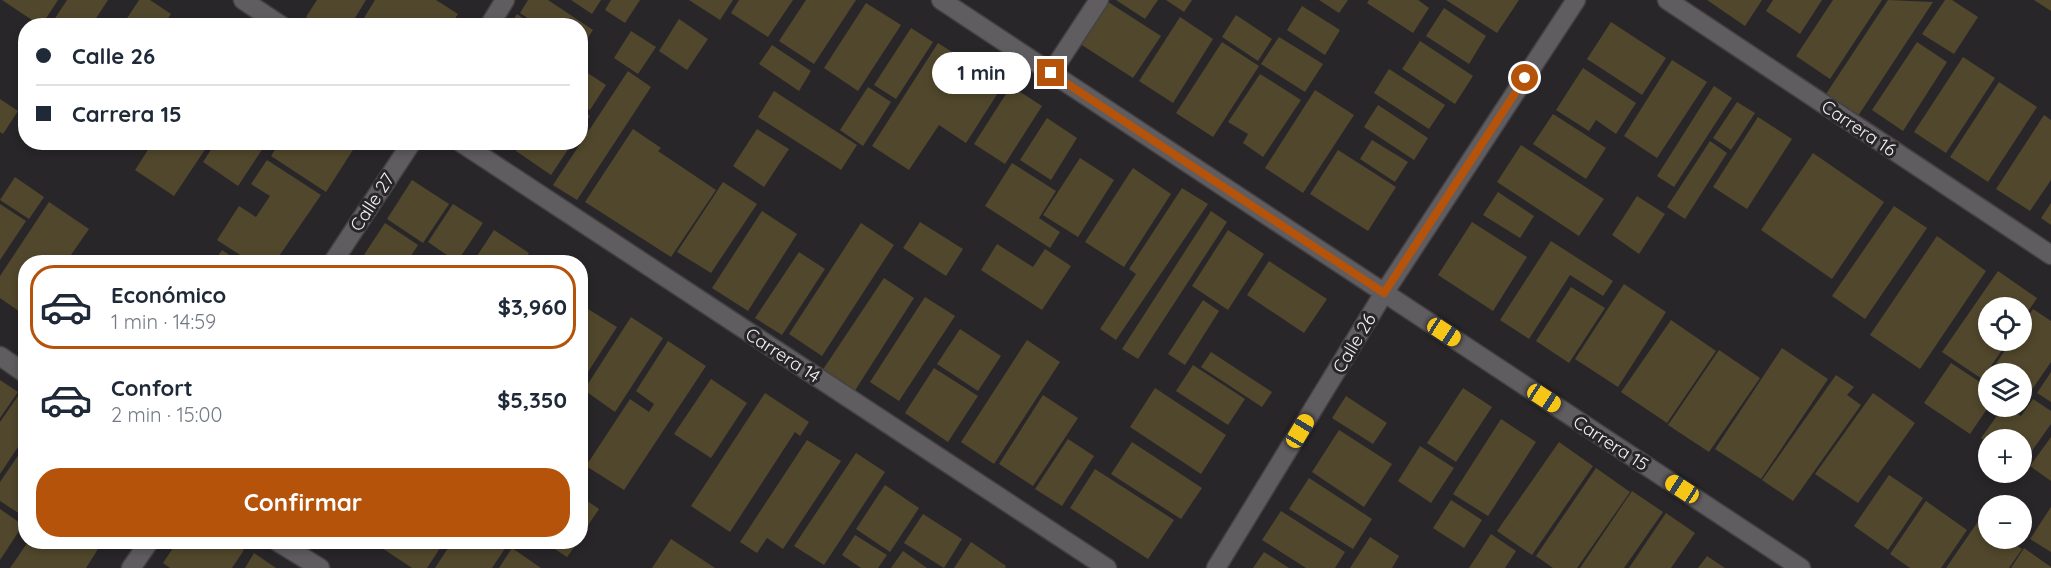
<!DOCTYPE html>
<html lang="es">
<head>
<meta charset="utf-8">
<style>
  :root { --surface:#fff; --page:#f6f6f7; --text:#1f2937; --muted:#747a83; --line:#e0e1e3; --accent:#b45309 }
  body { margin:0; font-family:Quicksand,sans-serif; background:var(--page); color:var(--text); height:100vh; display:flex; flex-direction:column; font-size:22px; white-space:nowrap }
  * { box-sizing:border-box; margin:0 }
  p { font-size:20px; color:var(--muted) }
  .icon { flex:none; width:33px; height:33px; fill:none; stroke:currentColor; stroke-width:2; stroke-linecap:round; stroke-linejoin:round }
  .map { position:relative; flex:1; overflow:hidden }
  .details { position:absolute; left:18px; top:255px; width:570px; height:294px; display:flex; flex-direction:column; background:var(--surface); border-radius:24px; box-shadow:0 3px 9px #0003 }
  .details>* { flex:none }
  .banner { position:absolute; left:18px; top:18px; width:570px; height:132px; border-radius:24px; box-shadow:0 3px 9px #0003; display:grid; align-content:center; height:132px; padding:0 18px; background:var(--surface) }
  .controls { position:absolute; left:1978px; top:297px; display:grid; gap:12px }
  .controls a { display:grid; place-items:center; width:54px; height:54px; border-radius:50%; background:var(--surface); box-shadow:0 3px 9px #0003; font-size:30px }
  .end { position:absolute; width:27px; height:27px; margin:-14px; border:8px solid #b45309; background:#fff; box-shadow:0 0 0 3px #fff }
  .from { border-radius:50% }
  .bubble { position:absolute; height:42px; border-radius:21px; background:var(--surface); box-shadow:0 3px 9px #0003; font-size:20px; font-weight:700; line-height:42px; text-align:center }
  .car { position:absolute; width:18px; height:36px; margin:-18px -9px; border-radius:8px; box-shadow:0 0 4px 2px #0007; background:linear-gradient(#f5c518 24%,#345 0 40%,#f5c518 0 76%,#345 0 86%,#f5c518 0) }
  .banner b { display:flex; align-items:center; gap:21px; height:57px; font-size:22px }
  .banner b+b { border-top:2px solid var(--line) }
  .banner i { width:15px; height:15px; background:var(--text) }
  ul { padding:10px 0 0; list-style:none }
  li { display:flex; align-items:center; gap:18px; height:84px; margin:0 12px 9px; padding:0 6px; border:3px solid transparent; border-radius:24px }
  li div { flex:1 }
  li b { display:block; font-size:22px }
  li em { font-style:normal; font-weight:700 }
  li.active { border-color:var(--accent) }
  li>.icon { width:54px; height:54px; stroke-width:1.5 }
  .primary-button { display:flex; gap:12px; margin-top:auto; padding:12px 18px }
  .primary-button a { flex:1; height:69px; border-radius:24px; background:var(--accent); color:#fff; font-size:24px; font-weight:700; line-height:69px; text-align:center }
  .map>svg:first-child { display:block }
  .building { fill:#51472c }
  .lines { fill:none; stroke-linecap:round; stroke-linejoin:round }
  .minor-casing { stroke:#444144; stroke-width:21 }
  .minor { stroke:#605d61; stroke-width:18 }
  .route { stroke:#b45309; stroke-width:8 }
  .labels { text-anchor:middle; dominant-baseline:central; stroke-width:6; stroke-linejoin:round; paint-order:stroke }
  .street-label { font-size:18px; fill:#f3f1f4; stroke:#29262a }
</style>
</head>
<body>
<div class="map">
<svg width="2051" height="568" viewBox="0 0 2051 568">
  <rect width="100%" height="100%" fill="#29262a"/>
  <g class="building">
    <polygon points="2,0 58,0 41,26"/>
    <polygon points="67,0 108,0 91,26 50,26"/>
    <polygon points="139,0 150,0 171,14 163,26 122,26"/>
    <polygon points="317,0 366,0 350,26 319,26 306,17"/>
    <polygon points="375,0 436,0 458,14 450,26 359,26"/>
    <polygon points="528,0 548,0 593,30 580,50 580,26 539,26 520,13"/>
    <polygon points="571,0 601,0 592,14"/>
    <polygon points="611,0 640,0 625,23 605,10"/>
    <polygon points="689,0 733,0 720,20"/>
    <polygon points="739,0 793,0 768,37 731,13"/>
    <polygon points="806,0 856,0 814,64 779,41"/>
    <polygon points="1105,0 1161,36 1133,78 1074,40"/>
    <polygon points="1116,0 1158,0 1145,19"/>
    <polygon points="1166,0 1192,0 1184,12"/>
    <polygon points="1319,0 1348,0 1339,13"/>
    <polygon points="1369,0 1418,0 1429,8 1413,33 1367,3"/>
    <polygon points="1446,0 1519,0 1497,33"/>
    <polygon points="1707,0 1762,0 1745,26"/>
    <polygon points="1773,0 1822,0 1800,34 1766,11"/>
    <polygon points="1833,0 1882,0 1830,79 1796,56"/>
    <polygon points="1888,0 1933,2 1858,116 1826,94"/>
    <polygon points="1945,0 1952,0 1978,17 1954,54 1922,34"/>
    <polygon points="2034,0 2051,0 2051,11"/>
    <polygon points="866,3 901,25 858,91 824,68"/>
    <polygon points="1302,6 1340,30 1325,55 1287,30"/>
    <polygon points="1444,8 1486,36 1469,64 1426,36"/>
    <polygon points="517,14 534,26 509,26"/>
    <polygon points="1236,15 1272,39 1258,61 1222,37"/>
    <polygon points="1180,17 1213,39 1173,103 1139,81"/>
    <polygon points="679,19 708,39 687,70 659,51"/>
    <polygon points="1611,22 1666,58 1642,95 1587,59"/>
    <polygon points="911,28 933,42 896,99 874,85"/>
    <polygon points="631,31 656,47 638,74 614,58"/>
    <polygon points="1279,37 1323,64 1305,92 1261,64"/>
    <polygon points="1420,41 1473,76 1455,104 1402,69"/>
    <polygon points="1222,42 1259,66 1213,137 1176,113"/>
    <polygon points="1917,42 1947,62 1903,131 1872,110"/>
    <polygon points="938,43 1003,85 966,143 939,125 909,170 872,146"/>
    <polygon points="772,45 811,71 799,91 759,64"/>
    <polygon points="1963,57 1995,78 1946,153 1914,132"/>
    <polygon points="1672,60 1707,82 1657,158 1624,136"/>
    <polygon points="580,68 606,85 590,110 580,104"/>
    <polygon points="1583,68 1636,103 1616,134 1596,120 1589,131 1556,110"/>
    <polygon points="1389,69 1445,105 1429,129 1374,93"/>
    <polygon points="628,71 651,87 577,200 553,185"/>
    <polygon points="1260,74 1301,100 1263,157 1243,143 1248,134 1228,122"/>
    <polygon points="1999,82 2037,107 1988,182 1950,157"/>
    <polygon points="1011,86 1042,106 1005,164 974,144"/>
    <polygon points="1714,86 1732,98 1674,187 1657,176"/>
    <polygon points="868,87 891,102 863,146 840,130"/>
    <polygon points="1315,90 1354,115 1303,193 1265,168"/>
    <polygon points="774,91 857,145 841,170 758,117"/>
    <polygon points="0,99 18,111 3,134 0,132"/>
    <polygon points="1737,102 1755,113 1731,150 1713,138"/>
    <polygon points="1378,105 1428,138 1414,160 1364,127"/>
    <polygon points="580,109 590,116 580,130"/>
    <polygon points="1553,114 1606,148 1586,179 1533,144"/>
    <polygon points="2044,115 2051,120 2051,180 2030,211 1996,189"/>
    <polygon points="1758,117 1792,139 1747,209 1713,187"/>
    <polygon points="1047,118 1077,138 1051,180 1020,160"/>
    <polygon points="633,129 661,148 658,151 716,190 671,257 585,202"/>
    <polygon points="757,129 789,149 764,187 733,166"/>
    <polygon points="1372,140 1408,162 1395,182 1360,159"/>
    <polygon points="1710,141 1727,153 1685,219 1667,207"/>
    <polygon points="153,142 167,142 172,146 175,142 197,142 206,148 174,196 135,170"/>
    <polygon points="216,142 267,142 238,186 203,162"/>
    <polygon points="280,142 358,142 326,192 271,156"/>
    <polygon points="522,142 573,142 551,175 516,151"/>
    <polygon points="1521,145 1604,199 1579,236 1497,182"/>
    <polygon points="1338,150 1396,187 1368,231 1310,194"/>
    <polygon points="1813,153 1884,202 1832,279 1761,230"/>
    <polygon points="1080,158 1114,180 1078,237 1043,215"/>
    <polygon points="267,160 321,195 275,262 251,262 217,240 239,206 256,217 270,196 251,184"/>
    <polygon points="1012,163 1056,191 1039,218 1060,232 1050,248 985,206"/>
    <polygon points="1133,168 1171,194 1124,267 1085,242"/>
    <polygon points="15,177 44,197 29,219 0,200"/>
    <polygon points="412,180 449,204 423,243 387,219"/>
    <polygon points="723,182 757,204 711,273 677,252"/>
    <polygon points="1182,188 1208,204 1116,340 1100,329 1136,274 1129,269"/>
    <polygon points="1498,192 1534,216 1520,238 1483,215"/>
    <polygon points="1637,196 1665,214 1639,254 1612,235"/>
    <polygon points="49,202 89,229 66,262 26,262 26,316 0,298 0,276"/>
    <polygon points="2051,203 2051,225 2041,218"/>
    <polygon points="0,204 26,221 0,260"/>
    <polygon points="453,204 483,223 457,262 428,242"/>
    <polygon points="1894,206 1927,228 1865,319 1832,296"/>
    <polygon points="762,211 797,234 748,311 712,288"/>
    <polygon points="1211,211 1227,222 1138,359 1122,349"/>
    <polygon points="920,222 963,249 946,276 903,248"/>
    <polygon points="1472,222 1527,257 1493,311 1438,275"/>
    <polygon points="385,223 418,245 407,262 362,262 360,261"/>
    <polygon points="861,223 894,245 822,356 789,334"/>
    <polygon points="494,230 529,253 523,262 473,262"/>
    <polygon points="1228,230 1264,254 1228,310 1192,286"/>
    <polygon points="1937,236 1986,271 1920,369 1870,335"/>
    <polygon points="1551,241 1613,281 1603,296 1570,275 1529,339 1500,320"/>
    <polygon points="997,244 1033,267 1045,249 1071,266 1042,310 981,270"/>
    <polygon points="222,250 240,262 214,262"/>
    <polygon points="799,252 825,269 782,335 755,318"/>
    <polygon points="1269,261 1327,299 1304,333 1247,295"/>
    <polygon points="1998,271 2037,298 2022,321 2022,308 1989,308 1989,340 2009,340 1982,379 1942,352"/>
    <polygon points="884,278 914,298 854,392 822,371"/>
    <polygon points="1624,284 1666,312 1618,387 1575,359"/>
    <polygon points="1571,287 1605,308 1569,363 1536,341"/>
    <polygon points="925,297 955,316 899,401 870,382"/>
    <polygon points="1203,300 1219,311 1185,365 1168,354"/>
    <polygon points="580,304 617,327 584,378 580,376"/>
    <polygon points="2033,309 2051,321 2051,362 2022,404 2022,374 1989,374 2012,340 2022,340 2022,325"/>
    <polygon points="631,317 663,338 615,412 584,390"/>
    <polygon points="1671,320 1716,351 1667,423 1621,392"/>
    <polygon points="960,329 1001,356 978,391 937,364"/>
    <polygon points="1027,340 1060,362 994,464 961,442"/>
    <polygon points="668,341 706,366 624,490 586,466 630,399 649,412 654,404 636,391"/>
    <polygon points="1782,348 1828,379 1761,479 1715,449"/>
    <polygon points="1719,350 1760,378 1709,452 1668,425"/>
    <polygon points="1211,352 1272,392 1262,407 1201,367"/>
    <polygon points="1951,363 1989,388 1989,406 1970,434 1924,403"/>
    <polygon points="1193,365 1245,399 1228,425 1176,391"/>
    <polygon points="934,368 978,396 948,442 905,413"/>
    <polygon points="2051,372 2051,402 2037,393"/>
    <polygon points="1836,375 1854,387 1847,395 1861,405 1793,501 1762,480"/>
    <polygon points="711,379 747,403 711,458 674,434"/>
    <polygon points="0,380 18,392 0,418"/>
    <polygon points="1155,388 1226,435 1201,474 1130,427"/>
    <polygon points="1463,388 1492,407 1456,462 1427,443"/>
    <polygon points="20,393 26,397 26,435 0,474 0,422"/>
    <polygon points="765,393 809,422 800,436 795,432 730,532 691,506"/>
    <polygon points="1873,393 1915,423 1858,503 1815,474"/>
    <polygon points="1043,395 1078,418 1033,486 999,464"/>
    <polygon points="1346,396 1387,423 1373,444 1332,418"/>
    <polygon points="2033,399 2051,411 2051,424 2022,465 2022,440 1989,440 1989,444 1981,438 2004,406 2021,416"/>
    <polygon points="1501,419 1536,442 1488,516 1453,494"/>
    <polygon points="1339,430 1392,464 1364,507 1312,472"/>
    <polygon points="2051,437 2051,481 2030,466"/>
    <polygon points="1068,439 1094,456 1062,506 1035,489"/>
    <polygon points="807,440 841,461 783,549 767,538 757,553 740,542"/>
    <polygon points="1132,442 1202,488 1181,519 1111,474"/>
    <polygon points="1559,442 1593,466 1532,555 1497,531"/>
    <polygon points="26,444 26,518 0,501 0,482"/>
    <polygon points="1420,446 1454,468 1431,503 1398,481"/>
    <polygon points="856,453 885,472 824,565 794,546"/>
    <polygon points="1596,468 1630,492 1577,568 1553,568 1536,556"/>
    <polygon points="1095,469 1174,520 1148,559 1070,508"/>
    <polygon points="1889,475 1923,498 1888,550 1854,526"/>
    <polygon points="1309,478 1372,519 1353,549 1289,509"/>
    <polygon points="885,485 919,508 890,552 856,529"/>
    <polygon points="1632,491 1663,512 1624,568 1580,568"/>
    <polygon points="580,496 599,509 580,537"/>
    <polygon points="1451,500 1482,520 1464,548 1433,528"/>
    <polygon points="1926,501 1967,530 1941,568 1910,568 1890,554"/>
    <polygon points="2051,507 2051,552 2030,539"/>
    <polygon points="0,509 23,525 0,560"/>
    <polygon points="1281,511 1345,552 1335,568 1306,568 1262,540"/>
    <polygon points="1666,513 1695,533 1671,568 1629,568"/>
    <polygon points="923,514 962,539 944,568 904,543"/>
    <polygon points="1979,520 1989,527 1989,538 2006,538 2022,549 2009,568 1946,568"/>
    <polygon points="1491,534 1516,551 1505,568 1469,568"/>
    <polygon points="855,535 887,555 878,568 861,568 842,555"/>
    <polygon points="1370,537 1399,556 1392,568 1350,568"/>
    <polygon points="671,539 715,568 652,568"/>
    <polygon points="28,542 87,542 98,549 86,568 10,568"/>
    <polygon points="177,542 231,542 244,550 232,568 170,568 163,563"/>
    <polygon points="386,542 444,542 427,568 412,568 382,548"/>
    <polygon points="452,542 504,542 508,544 492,568 435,568"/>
    <polygon points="544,542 578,542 567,557"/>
    <polygon points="971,542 1006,566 1005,568 954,568"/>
    <polygon points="512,548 541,568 499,568"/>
    <polygon points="2024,548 2051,567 2051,568 2011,568"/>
    <polygon points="903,551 927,568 891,568"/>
    <polygon points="1264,552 1289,568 1253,568"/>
    <polygon points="254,553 276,568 245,568"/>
    <polygon points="1707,556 1725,568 1698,568"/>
  </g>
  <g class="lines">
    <g class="minor-casing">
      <g id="minor">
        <polyline points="243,0 282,26"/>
        <polyline points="941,0 1801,568"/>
        <polyline points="1667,0 2051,255"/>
        <polyline points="489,26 505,0"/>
        <polyline points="1051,73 1099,0"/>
        <polyline points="460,142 1107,568"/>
        <polyline points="333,262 412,142"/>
        <polyline points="0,356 26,374"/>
        <polyline points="278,542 320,568"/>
        <polyline points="131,568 149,542"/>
        <polyline points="1216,568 1384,293 1576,0"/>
      </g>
    </g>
    <use href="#minor" class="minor"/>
  </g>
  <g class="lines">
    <polyline class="route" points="1051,73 1384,293 1525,78"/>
  </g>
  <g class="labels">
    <g class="street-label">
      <text transform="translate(1859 128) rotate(34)">Carrera 16</text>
      <text transform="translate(372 202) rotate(-57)">Calle 27</text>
      <text transform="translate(1354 343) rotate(-59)">Calle 26</text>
      <text transform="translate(783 355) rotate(33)">Carrera 14</text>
      <text transform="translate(1611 443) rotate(33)">Carrera 15</text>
    </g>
  </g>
</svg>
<div class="controls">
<a><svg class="icon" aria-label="locate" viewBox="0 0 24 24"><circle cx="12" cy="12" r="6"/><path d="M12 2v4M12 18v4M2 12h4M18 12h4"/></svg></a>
<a><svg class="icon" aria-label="layers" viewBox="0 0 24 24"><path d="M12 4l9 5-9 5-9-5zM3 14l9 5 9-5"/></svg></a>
<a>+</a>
<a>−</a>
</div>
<i class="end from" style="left:1525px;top:78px"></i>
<i class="end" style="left:1051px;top:73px"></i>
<div class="bubble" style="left:932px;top:52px;width:99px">1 min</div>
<i class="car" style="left:1444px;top:332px;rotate:123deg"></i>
<i class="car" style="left:1544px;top:398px;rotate:123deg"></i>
<i class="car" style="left:1300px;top:431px;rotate:31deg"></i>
<i class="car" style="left:1682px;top:489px;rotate:303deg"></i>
<div class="banner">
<b><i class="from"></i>Calle 26</b>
<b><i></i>Carrera 15</b>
</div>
<section class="details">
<ul>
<li class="active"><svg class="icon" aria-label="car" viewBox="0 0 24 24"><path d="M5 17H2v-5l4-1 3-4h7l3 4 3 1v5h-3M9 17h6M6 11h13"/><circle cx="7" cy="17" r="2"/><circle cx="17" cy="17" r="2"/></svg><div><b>Económico</b><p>1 min · 14:59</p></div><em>$3,960</em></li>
<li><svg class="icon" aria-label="car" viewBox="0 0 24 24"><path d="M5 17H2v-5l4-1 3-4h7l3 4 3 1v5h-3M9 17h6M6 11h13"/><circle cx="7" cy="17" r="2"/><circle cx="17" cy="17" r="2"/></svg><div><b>Confort</b><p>2 min · 15:00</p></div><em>$5,350</em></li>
</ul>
<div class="primary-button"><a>Confirmar</a></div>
</section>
</div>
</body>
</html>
